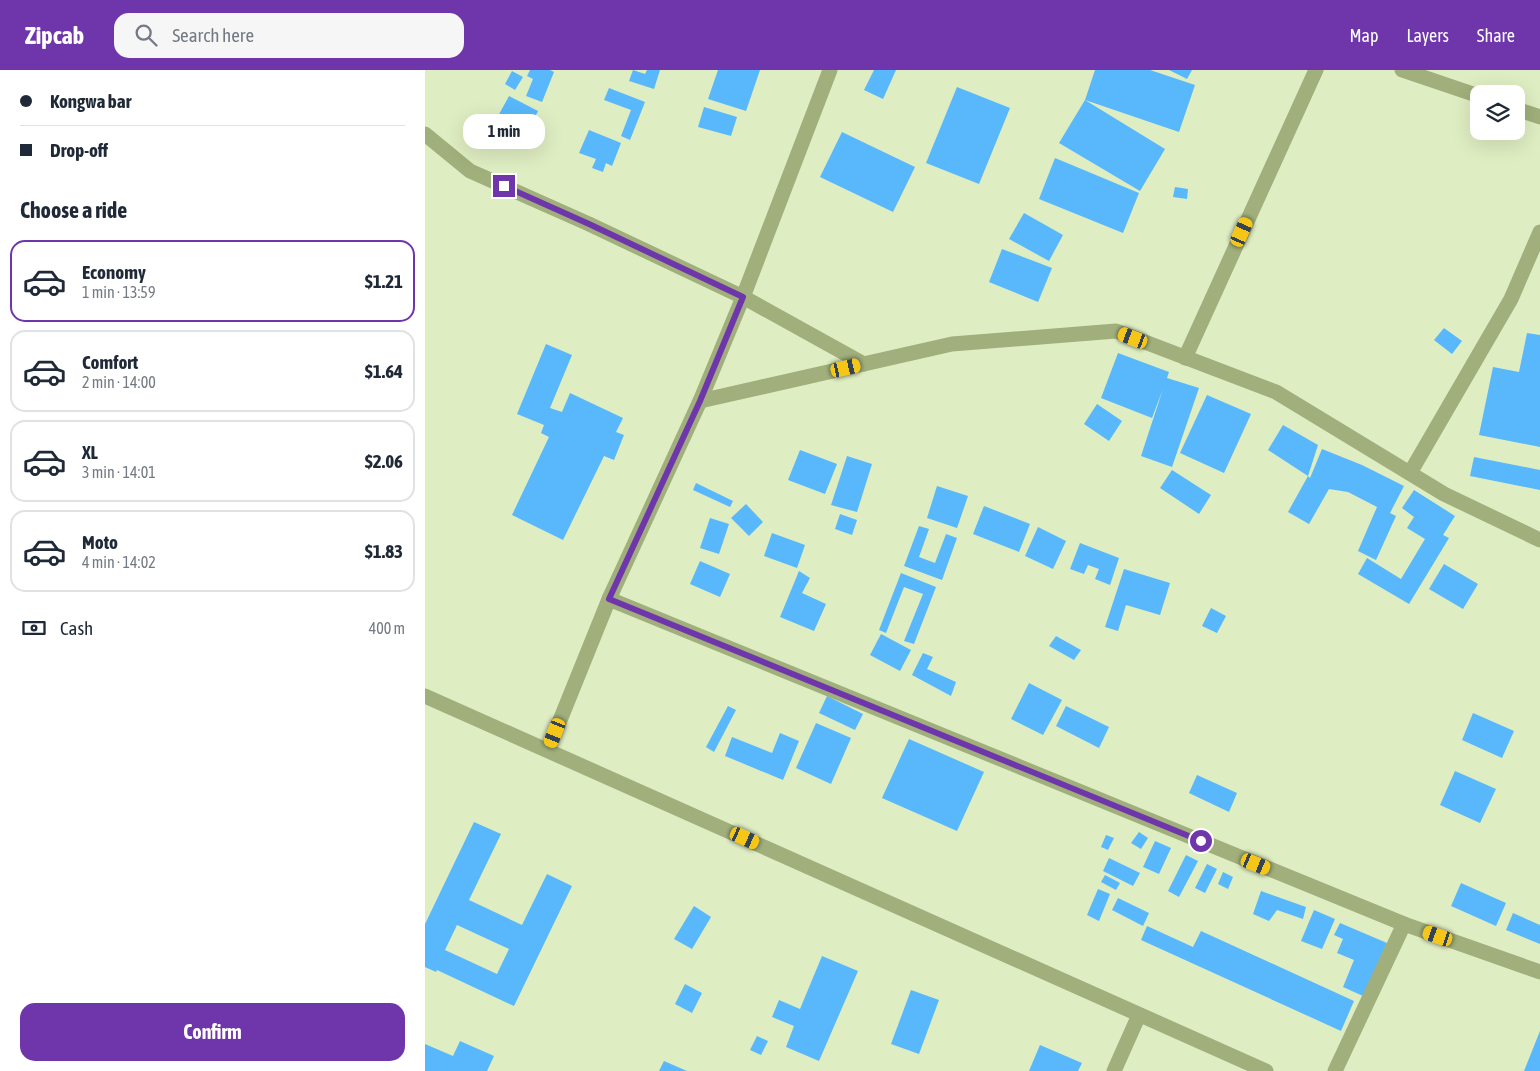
<!DOCTYPE html>
<html lang="en">
<head>
<meta charset="utf-8">
<style>
  :root { --surface:#fff; --page:#f6f6f7; --text:#1f2937; --muted:#747a83; --line:#e0e1e3; --accent:#6f36ac }
  body { margin:0; font-family:"Asap Condensed",sans-serif; background:var(--page); color:var(--text); height:100vh; display:flex; flex-direction:column; font-size:19px; white-space:nowrap }
  * { box-sizing:border-box; margin:0 }
  p { font-size:16px; color:var(--muted) }
  .icon { flex:none; width:28px; height:28px; fill:none; stroke:currentColor; stroke-width:2; stroke-linecap:round; stroke-linejoin:round }
  .map { position:relative; flex:1; overflow:hidden }
  .sheet { display:flex; flex-direction:column; background:var(--surface); width:425px }
  .sheet>* { flex:none }
  .hud { display:grid; align-content:center; height:110px; padding:0 20px; background:var(--surface) }
  .fabs { position:absolute; left:1045px; top:15px; display:grid; gap:10px }
  .fabs a { display:grid; place-items:center; width:55px; height:55px; border-radius:10px; background:var(--surface); box-shadow:0 5px 20px #0002; font-size:25px }
  .end { position:absolute; width:22px; height:22px; margin:-11px; border:6px solid #6f36ac; background:#fff; box-shadow:0 0 0 2px #fff }
  .from { border-radius:50% }
  .bubble { position:absolute; height:35px; border-radius:15px; background:var(--surface); box-shadow:0 5px 20px #0002; font-size:16px; font-weight:700; line-height:35px; text-align:center }
  .car { position:absolute; width:15px; height:30px; margin:-15px -8px; border-radius:6px; box-shadow:0 0 4px 1px #0007; background:linear-gradient(#f5c518 24%,#345 0 40%,#f5c518 0 76%,#345 0 86%,#f5c518 0) }
  .hud b { display:flex; align-items:center; gap:18px; height:48px; font-size:19px }
  .hud b+b { border-top:1px solid var(--line) }
  .hud i { width:12px; height:12px; background:var(--text) }
  ul { padding:0; list-style:none }
  li { display:flex; align-items:center; gap:15px; height:82px; margin:0 10px 8px; padding:0 10px; border:2px solid var(--line); border-radius:15px }
  li div { flex:1 }
  li b { display:block; font-size:19px }
  li em { font-style:normal; font-weight:700 }
  li.selected { border-color:var(--accent) }
  li>.icon { width:45px; height:45px; stroke-width:1.5 }
  h2 { padding:0 20px; font-size:22px; line-height:60px }
  .pay { display:flex; align-items:center; gap:12px; height:55px; padding:0 20px; font-size:19px }
  .pay p { margin-inline-start:auto }
  .button { display:flex; gap:10px; margin-top:auto; padding:10px 20px }
  .button a { flex:1; height:58px; border-radius:15px; background:var(--accent); color:#fff; font-size:20px; font-weight:700; line-height:58px; text-align:center }
  header { display:flex; align-items:center; gap:30px; box-sizing:border-box; height:70px; padding:0 25px; background:var(--accent); color:#fff }
  header strong { font-size:24px }
  nav { display:flex; gap:28px; margin-inline-start:auto; font-size:18px }
  .search { width:350px; height:45px; background:var(--page); display:flex; align-items:center; gap:12px; box-sizing:border-box; padding:0 18px; border-radius:15px; color:var(--muted); font-size:19px }
  main { display:flex; flex:1; min-height:0 }
  .map>svg:first-child { display:block }
  .building { fill:#58b8fb; fill-rule:evenodd }
  .lines { fill:none; stroke-linecap:round; stroke-linejoin:round }
  .minor { stroke:#a0af7b; stroke-width:15 }
  .route { stroke:#6f36ac; stroke-width:6 }
</style>
</head>
<body>
<header>
<strong>Zipcab</strong>
<div class="search"><svg class="icon" aria-label="search" viewBox="0 0 24 24"><circle cx="10" cy="10" r="6"/><path d="M15 15l6 6"/></svg>Search here</div>
<nav><a>Map</a><a>Layers</a><a>Share</a></nav>
</header>
<main>
<section class="sheet">
<div class="hud">
<b><i class="from"></i>Kongwa bar</b>
<b><i></i>Drop-off</b>
</div>
<h2>Choose a ride</h2>
<ul>
<li class="selected"><svg class="icon" aria-label="car" viewBox="0 0 24 24"><path d="M5 17H2v-5l4-1 3-4h7l3 4 3 1v5h-3M9 17h6M6 11h13"/><circle cx="7" cy="17" r="2"/><circle cx="17" cy="17" r="2"/></svg><div><b>Economy</b><p>1 min · 13:59</p></div><em>$1.21</em></li>
<li><svg class="icon" aria-label="car" viewBox="0 0 24 24"><path d="M5 17H2v-5l4-1 3-4h7l3 4 3 1v5h-3M9 17h6M6 11h13"/><circle cx="7" cy="17" r="2"/><circle cx="17" cy="17" r="2"/></svg><div><b>Comfort</b><p>2 min · 14:00</p></div><em>$1.64</em></li>
<li><svg class="icon" aria-label="car" viewBox="0 0 24 24"><path d="M5 17H2v-5l4-1 3-4h7l3 4 3 1v5h-3M9 17h6M6 11h13"/><circle cx="7" cy="17" r="2"/><circle cx="17" cy="17" r="2"/></svg><div><b>XL</b><p>3 min · 14:01</p></div><em>$2.06</em></li>
<li><svg class="icon" aria-label="car" viewBox="0 0 24 24"><path d="M5 17H2v-5l4-1 3-4h7l3 4 3 1v5h-3M9 17h6M6 11h13"/><circle cx="7" cy="17" r="2"/><circle cx="17" cy="17" r="2"/></svg><div><b>Moto</b><p>4 min · 14:02</p></div><em>$1.83</em></li>
</ul>
<div class="pay"><svg class="icon" aria-label="cash" viewBox="0 0 24 24"><path d="M3 7h18v10H3z"/><circle cx="12" cy="12" r="2"/></svg>Cash<p>400 m</p></div>
<div class="button"><a>Confirm</a></div>
</section>
<div class="map">
<svg width="1115" height="1001" viewBox="0 0 1115 1001">
  <rect width="100%" height="100%" fill="#dfedc2"/>
  <g class="building">
    <polygon points="105,0 125,0 129,2 117,32 101,26 108,9 102,6"/>
    <polygon points="208,0 220,4 222,0 235,0 229,19 204,11"/>
    <polygon points="293,0 335,0 321,41 283,29"/>
    <polygon points="449,0 471,0 458,29 439,20"/>
    <polygon points="670,0 725,0 770,15 754,62 660,30 740,79 715,121 634,73 660,30"/>
    <polygon points="744,0 767,0 762,9"/>
    <polygon points="87,1 98,7 90,20 80,14"/>
    <polygon points="532,17 585,38 554,114 501,93"/>
    <polygon points="184,18 220,32 205,70 196,66 206,40 179,30"/>
    <polygon points="84,26 113,41 102,63 72,48"/>
    <polygon points="279,37 312,47 306,66 273,57"/>
    <polygon points="164,60 196,73 187,96 181,93 178,102 167,98 171,89 154,83"/>
    <polygon points="417,62 490,97 468,142 395,107"/>
    <polygon points="630,88 714,123 698,163 614,129"/>
    <polygon points="750,117 763,119 762,129 748,127"/>
    <polygon points="599,143 638,165 624,191 584,169"/>
    <polygon points="577,179 627,198 613,232 564,212"/>
    <polygon points="1019,258 1037,271 1027,284 1009,270"/>
    <polygon points="1102,263 1115,265 1115,377 1054,365 1068,297 1094,302"/>
    <polygon points="121,274 147,285 125,338 137,342 145,323 198,348 191,362 199,365 189,390 179,386 138,470 87,445 124,367 116,363 119,355 92,344"/>
    <polygon points="693,283 744,302 742,308 774,318 747,397 716,386 738,319 727,348 676,328"/>
    <polygon points="782,325 826,344 799,403 755,383"/>
    <polygon points="672,334 697,351 684,371 659,354"/>
    <polygon points="858,355 893,375 883,406 885,408 897,379 937,395 979,416 965,443 971,446 951,490 933,481 952,437 923,422 904,419 884,454 863,442 883,406 843,380"/>
    <polygon points="375,380 412,394 400,424 363,410"/>
    <polygon points="422,386 447,394 432,442 406,435"/>
    <polygon points="1049,387 1115,400 1115,420 1045,406"/>
    <polygon points="747,400 786,425 774,444 735,418"/>
    <polygon points="271,413 308,431 305,437 268,420"/>
    <polygon points="512,416 543,426 532,458 502,448"/>
    <polygon points="989,420 1030,446 1018,465 1024,468 984,534 933,504 942,488 976,509 1000,469 982,458 989,447 977,438"/>
    <polygon points="321,434 338,452 324,466 306,448"/>
    <polygon points="559,436 605,454 594,482 548,464"/>
    <polygon points="415,444 432,450 427,465 410,459"/>
    <polygon points="285,448 304,454 294,484 275,478"/>
    <polygon points="494,456 504,459 494,487 510,493 521,464 532,468 517,510 479,496"/>
    <polygon points="613,457 641,471 628,499 600,486"/>
    <polygon points="347,463 380,475 372,498 339,486"/>
    <polygon points="655,473 694,488 685,515 670,509 674,499 663,495 659,504 645,499"/>
    <polygon points="275,491 305,504 295,527 265,514"/>
    <polygon points="1019,494 1053,514 1038,539 1004,519"/>
    <polygon points="699,499 745,513 735,545 701,535 693,561 680,557"/>
    <polygon points="374,501 385,508 377,523 401,534 389,561 355,547"/>
    <polygon points="476,503 511,517 489,574 479,571 498,524 479,517 461,563 454,560"/>
    <polygon points="786,538 801,546 792,563 777,556"/>
    <polygon points="456,564 486,580 475,601 445,585"/>
    <polygon points="631,566 656,580 649,590 624,576"/>
    <polygon points="498,583 508,587 502,599 531,612 526,626 487,605"/>
    <polygon points="604,613 637,630 618,665 586,649"/>
    <polygon points="402,626 438,644 430,660 394,643"/>
    <polygon points="303,636 311,640 289,682 281,677"/>
    <polygon points="641,636 684,657 674,678 631,656"/>
    <polygon points="1048,643 1089,661 1077,688 1037,670"/>
    <polygon points="391,653 426,668 406,714 371,698"/>
    <polygon points="355,663 374,671 358,710 300,686 307,667 347,683"/>
    <polygon points="484,669 559,702 532,761 457,728"/>
    <polygon points="1030,701 1071,719 1055,753 1015,735"/>
    <polygon points="772,705 812,723 804,742 764,723"/>
    <path d="M49,752L76,764L44,830L97,855L122,804L147,816L89,936L12,900L11,902L0,897V854ZM32,855L84,879L72,904L20,880Z"/>
    <polygon points="714,762 723,768 716,779 706,773"/>
    <polygon points="681,765 689,768 683,780 676,777"/>
    <polygon points="730,771 746,778 734,804 718,797"/>
    <polygon points="761,785 773,791 754,827 743,821"/>
    <polygon points="684,788 715,803 708,816 678,801"/>
    <polygon points="782,794 792,799 780,823 770,818"/>
    <polygon points="798,802 808,807 803,819 793,814"/>
    <polygon points="680,805 695,813 691,820 676,812"/>
    <polygon points="1036,813 1081,833 1071,856 1026,836"/>
    <polygon points="673,819 685,824 674,851 662,845"/>
    <polygon points="836,821 881,837 878,849 852,840 844,851 828,844"/>
    <polygon points="693,828 724,843 718,856 687,840"/>
    <polygon points="269,836 286,847 267,879 249,869"/>
    <polygon points="889,840 910,849 897,879 876,871"/>
    <polygon points="1088,843 1115,855 1115,874 1081,860"/>
    <polygon points="915,853 962,873 938,926 918,917 929,890 912,883 918,869 909,865"/>
    <polygon points="722,856 768,877 776,861 929,931 916,961 716,870"/>
    <polygon points="397,886 433,901 394,991 361,977 369,956 347,947 354,930 375,939"/>
    <polygon points="260,914 277,923 267,943 250,934"/>
    <polygon points="486,920 514,930 494,984 466,974"/>
    <polygon points="1115,961 1115,1001 1099,1001"/>
    <polygon points="332,966 343,971 336,985 325,980"/>
    <polygon points="35,971 69,986 62,1001 0,1001 0,974 28,986"/>
    <polygon points="615,975 657,993 653,1001 604,1001"/>
    <polygon points="239,991 262,1001 234,1001"/>
  </g>
  <g class="lines">
    <g class="minor">
      <polyline points="977,0 1054,26"/>
      <polyline points="1091,39 1115,47"/>
      <polyline points="0,64 45,101 164,154 318,227 439,294"/>
      <polyline points="760,288 891,0"/>
      <polyline points="275,331 527,274 691,261 851,322 1019,424 1115,470"/>
      <polyline points="985,403 1086,229 1115,162"/>
      <polyline points="184,529 979,854 910,1001"/>
      <polyline points="0,626 841,1001"/>
      <polyline points="123,680 184,529 275,331 318,227 405,0"/>
      <polyline points="979,854 1115,902"/>
      <polyline points="689,1001 714,945"/>
    </g>
  </g>
  <g class="lines">
    <polyline class="route" points="79,116 164,154 318,227 275,331 184,529 776,771"/>
  </g>
</svg>
<div class="fabs">
<a><svg class="icon" aria-label="layers" viewBox="0 0 24 24"><path d="M12 4l9 5-9 5-9-5zM3 14l9 5 9-5"/></svg></a>
</div>
<i class="end from" style="left:776px;top:771px"></i>
<i class="end" style="left:79px;top:116px"></i>
<div class="bubble" style="left:38px;top:44px;width:82px">1 min</div>
<i class="car" style="left:817px;top:162px;rotate:24deg"></i>
<i class="car" style="left:708px;top:268px;rotate:291deg"></i>
<i class="car" style="left:421px;top:298px;rotate:77deg"></i>
<i class="car" style="left:130px;top:663px;rotate:202deg"></i>
<i class="car" style="left:320px;top:768px;rotate:114deg"></i>
<i class="car" style="left:831px;top:794px;rotate:112deg"></i>
<i class="car" style="left:1013px;top:866px;rotate:289deg"></i>
</div>
</main>
</body>
</html>
